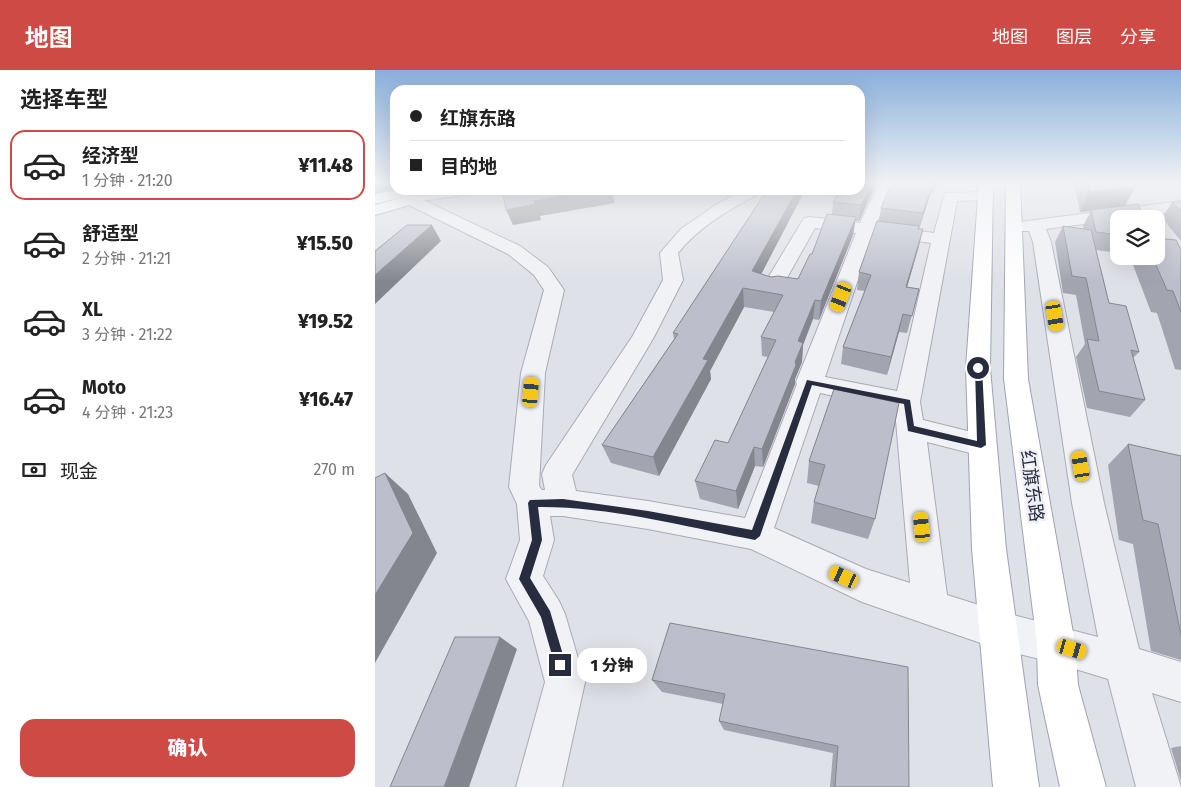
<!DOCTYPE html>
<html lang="zh">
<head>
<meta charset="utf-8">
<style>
  :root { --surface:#fff; --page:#f6f6f6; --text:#222; --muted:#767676; --line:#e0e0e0; --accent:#cd4b44 }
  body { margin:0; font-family:"Fira Sans","Noto Sans SC",sans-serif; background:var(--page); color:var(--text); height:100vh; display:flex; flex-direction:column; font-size:19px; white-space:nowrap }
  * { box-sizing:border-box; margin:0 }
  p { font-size:16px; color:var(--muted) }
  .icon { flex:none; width:28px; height:28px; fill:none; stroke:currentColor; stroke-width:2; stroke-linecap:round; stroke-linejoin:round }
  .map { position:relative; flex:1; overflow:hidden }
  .sheet { display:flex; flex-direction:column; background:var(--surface); width:375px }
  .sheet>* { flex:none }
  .top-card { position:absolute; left:15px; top:15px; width:475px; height:110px; border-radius:15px; box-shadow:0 5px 20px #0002; display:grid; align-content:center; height:110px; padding:0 20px; background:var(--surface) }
  .buttons { position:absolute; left:735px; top:140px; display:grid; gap:10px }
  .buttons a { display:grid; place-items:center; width:55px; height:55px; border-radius:10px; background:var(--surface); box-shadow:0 5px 20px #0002; font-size:25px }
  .end { position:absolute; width:22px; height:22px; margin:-11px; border:6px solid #282c3f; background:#fff; box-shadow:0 0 0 2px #fff }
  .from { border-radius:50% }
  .bubble { position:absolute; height:35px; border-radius:15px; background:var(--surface); box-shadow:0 5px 20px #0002; font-size:16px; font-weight:800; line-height:35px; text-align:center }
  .car { position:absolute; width:15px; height:30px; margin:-15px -8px; border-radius:6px; box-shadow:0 0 4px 1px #0007; background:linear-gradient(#f5c518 24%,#345 0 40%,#f5c518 0 76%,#345 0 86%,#f5c518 0) }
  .top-card b { display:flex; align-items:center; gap:18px; height:48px; font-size:19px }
  .top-card b+b { border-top:1px solid var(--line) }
  .top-card i { width:12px; height:12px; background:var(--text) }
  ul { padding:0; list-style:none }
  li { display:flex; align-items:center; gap:15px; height:70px; margin:0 10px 8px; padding:0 10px; border:2px solid transparent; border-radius:15px }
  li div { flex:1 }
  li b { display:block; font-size:19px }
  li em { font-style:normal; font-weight:800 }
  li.active { border-color:var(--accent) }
  li>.icon { width:45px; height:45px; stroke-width:1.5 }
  h2 { padding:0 20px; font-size:22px; line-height:60px }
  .pay { display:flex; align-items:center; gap:12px; height:55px; padding:0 20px; font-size:19px }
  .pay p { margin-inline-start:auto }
  .action { display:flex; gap:10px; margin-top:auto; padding:10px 20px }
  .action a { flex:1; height:58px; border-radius:15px; background:var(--accent); color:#fff; font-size:20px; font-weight:800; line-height:58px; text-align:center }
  header { display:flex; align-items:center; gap:30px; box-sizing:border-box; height:70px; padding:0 25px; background:var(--accent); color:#fff }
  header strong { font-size:24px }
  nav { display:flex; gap:28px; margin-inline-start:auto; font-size:18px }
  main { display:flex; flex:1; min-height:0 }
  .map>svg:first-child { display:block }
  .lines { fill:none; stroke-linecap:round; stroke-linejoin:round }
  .river { fill:#9aa7c8; fill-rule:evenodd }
  .minor-casing { stroke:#a8abb5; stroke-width:2 }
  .major-casing { stroke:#9ea2b4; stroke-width:2 }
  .highway-casing { stroke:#868b9e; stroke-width:2 }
  .minor { fill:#f1f2f6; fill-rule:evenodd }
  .major { fill:#fff; fill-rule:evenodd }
  .highway { fill:#fff; fill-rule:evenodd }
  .wall { fill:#a2a4af }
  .shaded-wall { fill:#84868e }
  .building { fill:#bcbfcb; stroke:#84868e }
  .route { fill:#282c3f }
  .labels { text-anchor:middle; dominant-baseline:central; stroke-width:5; stroke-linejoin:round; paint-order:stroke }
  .street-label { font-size:18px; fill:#282c3f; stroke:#eef0f6 }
</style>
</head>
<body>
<header>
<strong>地图</strong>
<nav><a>地图</a><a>图层</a><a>分享</a></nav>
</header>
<main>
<section class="sheet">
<h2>选择车型</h2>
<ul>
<li class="active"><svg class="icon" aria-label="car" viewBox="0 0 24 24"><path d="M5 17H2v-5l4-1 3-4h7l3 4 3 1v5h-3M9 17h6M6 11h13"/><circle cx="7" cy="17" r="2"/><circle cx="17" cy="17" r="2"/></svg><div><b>经济型</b><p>1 分钟 · 21:20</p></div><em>¥11.48</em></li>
<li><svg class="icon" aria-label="car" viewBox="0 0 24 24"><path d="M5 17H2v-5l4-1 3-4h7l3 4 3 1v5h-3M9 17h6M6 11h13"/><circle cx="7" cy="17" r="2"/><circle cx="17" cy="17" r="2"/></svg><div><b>舒适型</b><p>2 分钟 · 21:21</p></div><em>¥15.50</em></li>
<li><svg class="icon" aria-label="car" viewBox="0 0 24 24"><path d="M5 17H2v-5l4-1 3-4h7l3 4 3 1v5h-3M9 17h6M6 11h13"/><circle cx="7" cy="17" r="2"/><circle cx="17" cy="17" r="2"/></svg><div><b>XL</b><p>3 分钟 · 21:22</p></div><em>¥19.52</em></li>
<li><svg class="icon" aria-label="car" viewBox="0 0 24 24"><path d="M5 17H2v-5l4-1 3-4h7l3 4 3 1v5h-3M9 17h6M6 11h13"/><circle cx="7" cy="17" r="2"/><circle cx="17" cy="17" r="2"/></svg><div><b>Moto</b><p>4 分钟 · 21:23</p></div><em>¥16.47</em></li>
</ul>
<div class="pay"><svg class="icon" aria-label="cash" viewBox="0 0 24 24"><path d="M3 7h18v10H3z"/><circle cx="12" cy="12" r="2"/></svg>现金<p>270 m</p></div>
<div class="action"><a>确认</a></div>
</section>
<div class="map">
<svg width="806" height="717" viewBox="0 0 806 717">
  <rect width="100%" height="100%" fill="#dfe1e8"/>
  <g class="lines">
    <polygon class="river" points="0,112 20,112 20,119 0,123"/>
    <g class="minor-casing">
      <g id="minor">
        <path d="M511,112L517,116L501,155L559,163L570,123L611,122L616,124L619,127L616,130L582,131L545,332L548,350L617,367L621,375L617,383L607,386L552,372L572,525L623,541L723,567L697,433L658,172L654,161H639L636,157L639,153L645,152L806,131V141L671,159L676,172L729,433L764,579L806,592V632L777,623L806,717H761L733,609L681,593L623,579L487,532L376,479L273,459L188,446H175L179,470L168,506L184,531L190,544L210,612L187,717H141L170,612L154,551L131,509L145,470L142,434L134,417L146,303L169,220L159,205L133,184L30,133L28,130L30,127H42L145,176L173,197L189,220L170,303L164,416L167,420H170L167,404L171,395L257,267L288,210L285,183L306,159L339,136L368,120H388L385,123C355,139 325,156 303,183L308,210L279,267L197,405L201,421L273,431L370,448L422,314L421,312L481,163L440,158L404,222L397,224L390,222L387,218L429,148L435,147L485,153L503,116L505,113ZM498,165L556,173L522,321L450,307ZM445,323L520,339L535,513L491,499L399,458Z"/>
        <polygon points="54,120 96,120 93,123 88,125 54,130 49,128 46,125 49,122"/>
      </g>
    </g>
    <g class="major-casing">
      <g id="major">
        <polygon points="604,112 618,112 615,298 631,479 664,717 618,717 597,479 591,298"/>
        <polygon points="631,112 645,112 653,309 700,574 703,615 731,717 685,717 663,615 662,574 629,309"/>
        <polygon points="53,120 78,120 75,123 0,145 0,135"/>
      </g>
    </g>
    <g class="highway-casing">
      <polygon id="highway" points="20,120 47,120 44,123 0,134 0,124"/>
    </g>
    <use href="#minor" class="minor"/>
    <use href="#major" class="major"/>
    <use href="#highway" class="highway"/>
  </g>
  <g class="wall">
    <polygon points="513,112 563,112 559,122 556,122 544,159 544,176 532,217 544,219 532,263 524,262 512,305 466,294 468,277 490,221 482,220 484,202 504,151 506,138 516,115"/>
    <polygon points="699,112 758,112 760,117 750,136 744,149 744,183 721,180 734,233 764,282 758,288 770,330 755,347 712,338 701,287 710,274 701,225 688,223 680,172 688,156 709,159 708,156 716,141 705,142"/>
    <polygon points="501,115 484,151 480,151 478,165 444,250 438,249 428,275 427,292 420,309 420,314 388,397 380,396 363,439 325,429 320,411 353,373 393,287 387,286 386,267 399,242 369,237 335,301 336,309 284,406 236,393 227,375 299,269 298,263 392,120 430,120 386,204 396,207 423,209 457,144 458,132"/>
    <polygon points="797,132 806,132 806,171 787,148"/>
    <polygon points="806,180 806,300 800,299 782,243 776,242 755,187 756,186 777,186"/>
    <polygon points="459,319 500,449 493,469 436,453 439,432 444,416 432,413 434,391"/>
    <polygon points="753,374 806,386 806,590 776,581 758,474 744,470 733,395"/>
    <polygon points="295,553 534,717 455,717 458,683 349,660 344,651 348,634 287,622 277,610"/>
    <polygon points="806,676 806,711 796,678"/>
  </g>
  <g class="shaded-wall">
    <polygon points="498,112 504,112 501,115 484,151 486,135"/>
    <polygon points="558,112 556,122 544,159 548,143"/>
    <polygon points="760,117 749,137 705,142 715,122"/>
    <polygon points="219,120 236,120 240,133 165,146 166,150 138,155 131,140 159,131"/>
    <polygon points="422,120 430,120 378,220 377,201"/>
    <polygon points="481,147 478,165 444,250 446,231"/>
    <polygon points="57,155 66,171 0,234 0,205"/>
    <polygon points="548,159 544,176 527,234 531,217"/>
    <polygon points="368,218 369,237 335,301 336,309 284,406 278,387 328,289"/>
    <polygon points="440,230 438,249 428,275 427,292 420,309 420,314 388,397 387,379 420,292 423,271"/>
    <polygon points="528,244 524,262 512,305 516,287"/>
    <polygon points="379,377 380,396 363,439 361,421"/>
    <polygon points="10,403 33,424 62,483 0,593 0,525"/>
    <polygon points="125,567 142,579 94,717 69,717"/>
  </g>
  <g class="building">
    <polygon points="485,112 498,112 486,135 458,132 466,120 485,120"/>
    <polygon points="517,112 558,112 548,143 506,138"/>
    <polygon points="712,112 758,112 760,117 715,122"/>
    <polygon points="127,120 219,120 159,131 160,134 131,140"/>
    <polygon points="392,120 422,120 377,201 396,207 403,206 423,209 435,184 437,184 452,144 481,147 446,231 440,230 423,271 428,273 420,292 421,295 387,379 379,377 361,421 320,411 340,370 353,373 401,270 386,267 408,225 368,218 328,289 333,290 278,387 227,375 303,264 298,263"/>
    <polygon points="797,132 806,132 806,142"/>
    <polygon points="763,134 769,149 744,149 744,165 721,162 716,140"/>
    <polygon points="502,151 544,156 543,159 548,159 531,217 544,219 537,246 528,244 516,287 468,277 496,205 484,202"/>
    <polygon points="32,155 57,155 0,205 0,181"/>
    <polygon points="688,156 716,160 734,233 751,236 764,282 756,280 770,330 724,321 712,269 724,271 711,208 697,206"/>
    <polygon points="781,168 801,170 806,180 806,242 798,221 792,220 777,186 781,186"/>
    <polygon points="459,319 524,333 500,449 439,432 450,395 434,391"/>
    <polygon points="753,374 806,386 806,565 783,454 768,450"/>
    <polygon points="10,403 38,463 0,525 0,408"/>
    <polygon points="295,553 533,597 534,717 460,717 463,676 344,651 350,624 277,610"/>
    <polygon points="80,567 125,567 69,717 15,717"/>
  </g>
  <linearGradient id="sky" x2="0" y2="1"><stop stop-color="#89afdb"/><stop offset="0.53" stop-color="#f1f2f5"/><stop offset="1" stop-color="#f1f2f5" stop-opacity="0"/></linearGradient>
  <rect width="806" height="212" fill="url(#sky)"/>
  <path class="route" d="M603,296L607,298L611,375L606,378L533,361L529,334L437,315L385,466L380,470C312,457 232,436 163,437L167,470L155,508L175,541L191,595L189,599L185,601L181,599L166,547L144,509L157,470L153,433L155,430L188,429L273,441L377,460L432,310L535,330L539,356L602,371L600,298Z"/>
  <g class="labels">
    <g class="street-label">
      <text transform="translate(657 416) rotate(82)">红旗东路</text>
    </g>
  </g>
</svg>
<div class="buttons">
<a><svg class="icon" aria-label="layers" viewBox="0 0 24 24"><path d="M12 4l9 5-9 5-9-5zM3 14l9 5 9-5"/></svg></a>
</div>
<i class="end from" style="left:603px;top:298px"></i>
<i class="end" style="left:185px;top:595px"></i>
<div class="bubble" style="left:202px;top:578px;width:70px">1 分钟</div>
<i class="car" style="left:466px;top:227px;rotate:201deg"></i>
<i class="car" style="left:680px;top:246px;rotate:170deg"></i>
<i class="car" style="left:156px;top:322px;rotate:5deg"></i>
<i class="car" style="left:706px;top:396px;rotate:350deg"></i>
<i class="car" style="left:547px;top:457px;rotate:354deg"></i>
<i class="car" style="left:469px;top:507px;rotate:295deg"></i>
<i class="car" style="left:697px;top:579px;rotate:106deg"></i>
<div class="top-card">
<b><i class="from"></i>红旗东路</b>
<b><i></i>目的地</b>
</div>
</div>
</main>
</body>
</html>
